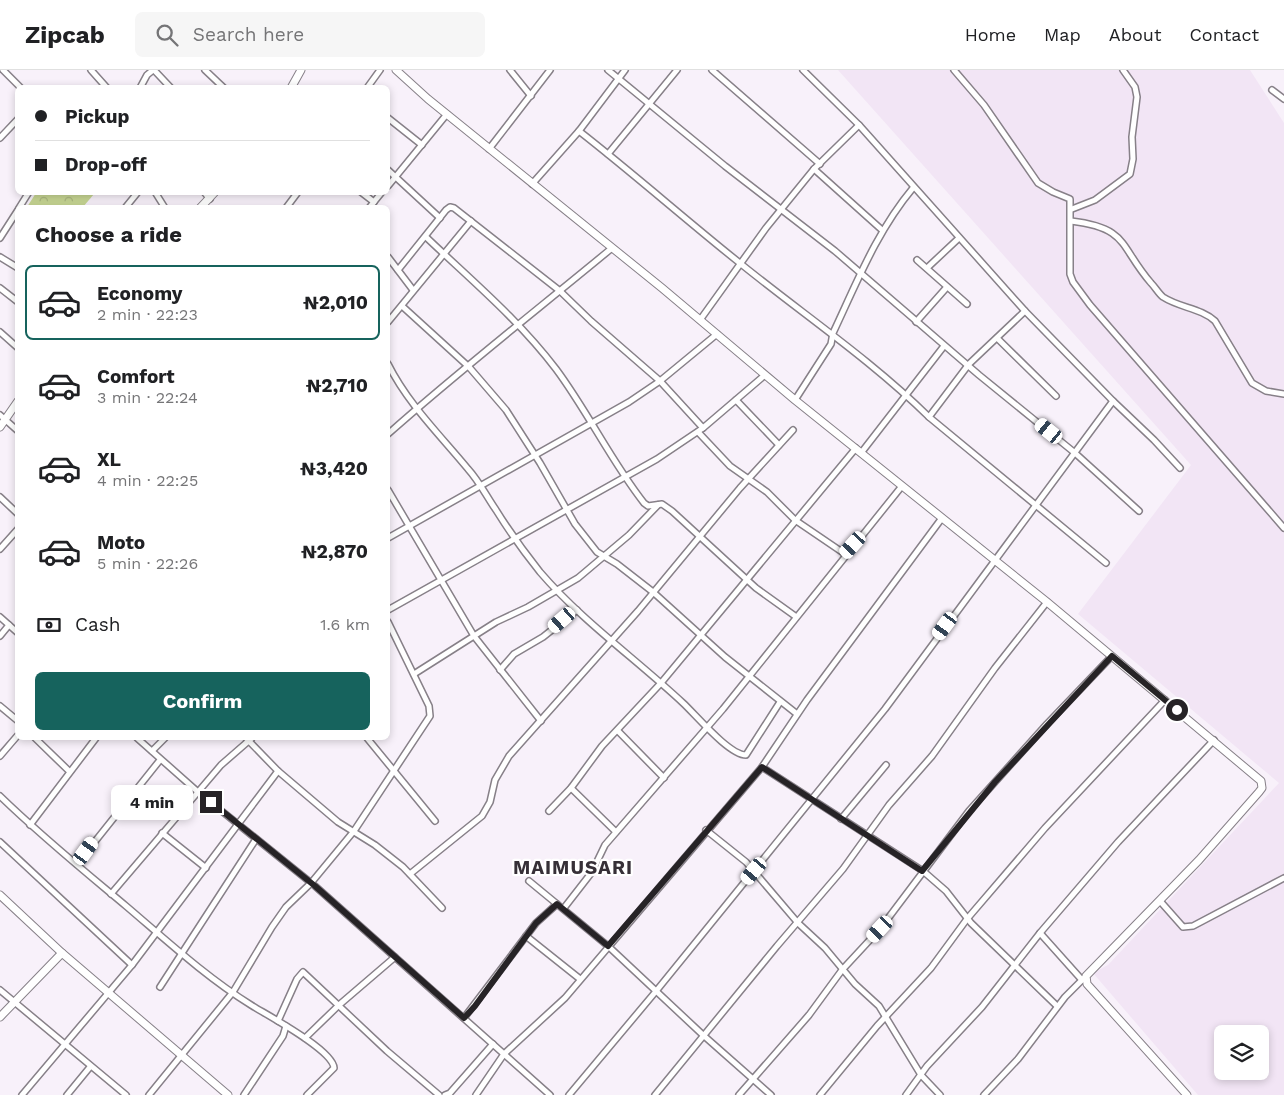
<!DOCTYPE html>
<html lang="en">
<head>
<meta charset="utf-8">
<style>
  :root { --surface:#fff; --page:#f6f6f6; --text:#202124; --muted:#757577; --line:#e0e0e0; --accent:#16635d }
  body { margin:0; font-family:"Work Sans",sans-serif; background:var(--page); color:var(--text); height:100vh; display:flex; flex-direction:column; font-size:19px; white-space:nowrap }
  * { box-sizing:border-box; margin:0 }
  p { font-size:16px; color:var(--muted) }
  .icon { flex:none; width:28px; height:28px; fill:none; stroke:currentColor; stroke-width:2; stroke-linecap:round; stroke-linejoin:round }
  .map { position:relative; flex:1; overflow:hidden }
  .drawer { position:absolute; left:15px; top:135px; width:375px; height:535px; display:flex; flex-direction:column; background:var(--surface); border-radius:8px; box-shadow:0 2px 8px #0003 }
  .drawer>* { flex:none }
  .top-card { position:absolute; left:15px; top:15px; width:375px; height:110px; border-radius:8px; box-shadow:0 2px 8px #0003; display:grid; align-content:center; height:110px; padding:0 20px; background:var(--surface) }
  .buttons { position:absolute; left:1214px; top:955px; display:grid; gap:10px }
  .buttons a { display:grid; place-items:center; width:55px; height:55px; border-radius:8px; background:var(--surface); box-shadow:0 2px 8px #0003; font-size:25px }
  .end { position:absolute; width:22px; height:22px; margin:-11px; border:6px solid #262326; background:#fff; box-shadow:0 0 0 2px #fff }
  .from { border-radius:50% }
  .bubble { position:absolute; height:35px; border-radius:8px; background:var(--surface); box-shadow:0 2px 8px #0003; font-size:16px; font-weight:700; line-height:35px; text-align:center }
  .car { position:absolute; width:15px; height:30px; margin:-15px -8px; border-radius:6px; box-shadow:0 0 4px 1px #0007; background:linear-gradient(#fff 24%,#345 0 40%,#fff 0 76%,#345 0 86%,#fff 0) }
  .top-card b { display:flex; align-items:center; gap:18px; height:48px; font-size:19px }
  .top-card b+b { border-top:1px solid var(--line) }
  .top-card i { width:12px; height:12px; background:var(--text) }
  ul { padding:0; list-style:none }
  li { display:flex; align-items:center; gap:15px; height:75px; margin:0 10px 8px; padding:0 10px; border:2px solid transparent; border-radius:8px }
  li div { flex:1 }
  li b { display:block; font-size:19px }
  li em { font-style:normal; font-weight:700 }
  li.active { border-color:var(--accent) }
  li>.icon { width:45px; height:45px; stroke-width:1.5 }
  h2 { padding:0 20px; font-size:22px; line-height:60px }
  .pay { display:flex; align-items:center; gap:12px; height:55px; padding:0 20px; font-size:19px }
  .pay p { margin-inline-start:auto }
  .button { display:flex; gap:10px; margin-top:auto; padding:10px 20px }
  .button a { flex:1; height:58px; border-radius:8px; background:var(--accent); color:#fff; font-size:20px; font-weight:700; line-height:58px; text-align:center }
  header { display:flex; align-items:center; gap:30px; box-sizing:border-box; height:70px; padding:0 25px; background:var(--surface); border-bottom:1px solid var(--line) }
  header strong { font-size:24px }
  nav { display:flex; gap:28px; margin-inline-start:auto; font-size:18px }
  .search { width:350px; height:45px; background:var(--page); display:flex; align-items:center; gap:12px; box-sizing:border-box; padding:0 18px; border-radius:8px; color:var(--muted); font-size:19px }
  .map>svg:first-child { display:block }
  .built { fill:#f2e5f5; fill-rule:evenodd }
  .park { fill:url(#park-crowns) }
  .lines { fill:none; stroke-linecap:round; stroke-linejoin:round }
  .street-casing { stroke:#878088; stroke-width:8 }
  .secondary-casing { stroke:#878088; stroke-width:9 }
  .street { stroke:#fff; stroke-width:5 }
  .secondary { stroke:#fff; stroke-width:7 }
  .route { stroke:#262326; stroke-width:6 }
  .labels { text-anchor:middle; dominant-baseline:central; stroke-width:4.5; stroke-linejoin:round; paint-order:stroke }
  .district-label { font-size:19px; font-weight:bold; letter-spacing:1px; fill:#363037; stroke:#fff }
</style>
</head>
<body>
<header>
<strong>Zipcab</strong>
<div class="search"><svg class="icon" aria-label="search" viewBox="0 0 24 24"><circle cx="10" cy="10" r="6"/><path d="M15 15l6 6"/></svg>Search here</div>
<nav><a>Home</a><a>Map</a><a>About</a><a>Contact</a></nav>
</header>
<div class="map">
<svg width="1284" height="1025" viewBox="0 0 1284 1025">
  <defs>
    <pattern id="park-crowns" width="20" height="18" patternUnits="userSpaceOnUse" patternTransform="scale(1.25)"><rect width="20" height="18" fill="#c7d693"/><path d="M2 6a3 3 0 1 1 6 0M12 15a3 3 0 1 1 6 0" fill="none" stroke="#abb77f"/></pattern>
  </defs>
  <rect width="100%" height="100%" fill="#f8f1fa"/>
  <path class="built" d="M838,0H1250L1284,53V1025H1198L1093,903L1108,895L1279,713L1078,544L1191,395ZM1222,964H1260V1001H1222Z"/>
  <polygon class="park" points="92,122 94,124 83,137 27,137 36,123"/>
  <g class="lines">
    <g class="street-casing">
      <g id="street">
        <polyline points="3,0 21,18"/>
        <polyline points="91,0 107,18"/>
        <polyline points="154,0 171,18"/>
        <polyline points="205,0 224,18"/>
        <polyline points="510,0 531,26"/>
        <polyline points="608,0 725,96 835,181 979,305 1075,383 1139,441"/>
        <polyline points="712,0 820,94"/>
        <polyline points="803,0 859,55 1025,241 1113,331 1154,370 1180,398"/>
        <polyline points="954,0 984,35 1038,113 1053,122 1070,129 1070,204 1073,212 1090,235 1284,458"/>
        <polyline points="140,18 147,5 153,0"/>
        <polyline points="367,18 380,0"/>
        <polyline points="1272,20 1284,29"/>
        <polyline points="388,48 422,75"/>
        <path d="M579,61C634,104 686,150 741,194C804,245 871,290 929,347"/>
        <polyline points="0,68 18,49"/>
        <polyline points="489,79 550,0"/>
        <polyline points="608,84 677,0"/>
        <polyline points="814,99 882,160"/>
        <polyline points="388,100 440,148"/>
        <polyline points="532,114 579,61 625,0"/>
        <polyline points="388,116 447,44"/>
        <polyline points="155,122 165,138"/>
        <polyline points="204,122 210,129"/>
        <polyline points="361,122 374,132"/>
        <polyline points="19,138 29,122"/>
        <polyline points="125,138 138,122"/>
        <polyline points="286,138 298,122"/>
        <polyline points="369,138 382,122"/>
        <polyline points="1072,139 1095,130 1130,104 1133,89 1132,67 1137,27 1135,17 1123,0"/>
        <path d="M1071,151C1129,158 1119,176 1151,213C1155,217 1159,224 1163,227C1180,238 1201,238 1215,251L1252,313L1266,321L1284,324"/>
        <path d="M426,167C472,211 517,248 556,299C588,342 611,391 644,433L648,436L662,434L672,441L756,518L795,546"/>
        <polyline points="0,168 18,140"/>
        <polyline points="0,187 18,198"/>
        <polyline points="388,187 413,220"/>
        <polyline points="917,190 967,234"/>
        <polyline points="927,198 959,168"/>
        <polyline points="398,200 446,140 450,137 454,138 560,221 591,251 660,311 703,358"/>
        <polyline points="0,218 18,232"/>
        <polyline points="402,236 469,297 506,340 540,393 575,454 597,482 617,494 653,522 725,587 797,644"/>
        <polyline points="1025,241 969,294 929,347 1106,493"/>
        <polyline points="700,250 766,158 814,99 859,55"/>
        <polyline points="388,252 471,151"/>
        <polyline points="916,252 947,217"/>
        <polyline points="0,262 18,278"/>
        <polyline points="997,268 1056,326"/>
        <path d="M388,294C408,334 440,365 468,399C479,411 487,427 496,440C509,461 524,482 540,502C582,551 636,589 683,633C696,645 729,685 746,685L780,632"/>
        <polyline points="736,330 779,375"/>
        <path d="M795,330L831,274L833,263C857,212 877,161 913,118"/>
        <polyline points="0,345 18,361"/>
        <polyline points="698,362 730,396 767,422 795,450 845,484"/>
        <path d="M388,364C460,300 537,240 612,178"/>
        <polyline points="861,383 944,276"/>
        <polyline points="388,420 474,566 541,651"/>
        <polyline points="0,427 18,444"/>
        <polyline points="388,468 629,332 660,311 717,264"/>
        <polyline points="0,479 18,459"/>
        <polyline points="388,540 657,389 703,358 765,305"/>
        <polyline points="0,547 18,563"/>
        <polyline points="0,566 9,555"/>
        <polyline points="500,600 514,584 543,567 577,540"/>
        <polyline points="414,604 496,552 528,537 578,508 629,465 658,435"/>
        <polyline points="0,636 18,651"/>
        <polyline points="618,661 664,708"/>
        <polyline points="35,668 69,701"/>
        <polyline points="137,668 198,722 315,816 550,1025"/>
        <polyline points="246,668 278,701 338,752 375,775 403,797 442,838"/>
        <polyline points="367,668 435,751"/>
        <polyline points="152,681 165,668"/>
        <polyline points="0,686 18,665"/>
        <polyline points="762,697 923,801 946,821 971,853 1057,936"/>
        <polyline points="571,718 616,762"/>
        <path d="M0,726C40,765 83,800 126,836C166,870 206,907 251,935C267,945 333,980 334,998L307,1025"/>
        <polyline points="549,741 571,718 602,676 661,613 856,378"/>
        <polyline points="841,749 886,695"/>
        <polyline points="30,755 96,668"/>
        <polyline points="706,760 746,792 798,853 825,878 855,914 879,936 921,1005 940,1025"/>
        <polyline points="162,763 206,798"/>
        <polyline points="0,772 132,895"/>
        <polyline points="77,794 160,690"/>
        <polyline points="410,804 482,746 490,732 495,710 509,686 638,541 740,418 793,360"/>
        <polyline points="529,811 608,876 703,965 771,1025"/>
        <polyline points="111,824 221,695 252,668"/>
        <polyline points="1160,831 1183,857 1193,856 1284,808"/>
        <polyline points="564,838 592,802 605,775 723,639 902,416"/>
        <polyline points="1040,863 1082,910"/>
        <polyline points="526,866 580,909"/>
        <polyline points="160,917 256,769"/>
        <polyline points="0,920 126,1025"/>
        <polyline points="464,948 536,853 557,834"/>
        <polyline points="278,951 297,909 303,902 387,981 439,1025"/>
        <polyline points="305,968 339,935 395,887"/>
        <polyline points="22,1025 132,895 278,701"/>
        <polyline points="67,1025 90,997"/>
        <polyline points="149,1025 233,922 272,857 286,837 311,813 354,761 430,646 429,636 388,552"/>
        <polyline points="244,1025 283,966 286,956"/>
        <polyline points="445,1025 450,1023 493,974"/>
        <polyline points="476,1025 504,984 565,928 762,697 807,630 942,448"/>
        <polyline points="569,1025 657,920 885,639 1113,331"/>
        <polyline points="655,1025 777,876 843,799 889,735 932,686 995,598 1047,532"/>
        <polyline points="739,1025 809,945 842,900 880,859 969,741 1047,654 1111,587"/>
        <polyline points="820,1025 877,956 931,898 967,849 1045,758 1165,630"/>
        <polyline points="906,1025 927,996 982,937 1040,863 1118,772 1214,670"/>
        <polyline points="984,1025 1018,989 1065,927 1086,906"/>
      </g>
    </g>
    <g class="secondary-casing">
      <g id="secondary">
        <polyline points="396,0 428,29 662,218 795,330 1047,532 1261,711 1262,718 1259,722 1199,790 1086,906 1087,914 1187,1025"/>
        <polyline points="291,18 301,0"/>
        <polyline points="200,138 215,122"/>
        <polyline points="0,357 18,331"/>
        <polyline points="0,825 62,883 228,1025"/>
        <polyline points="0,947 62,883"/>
      </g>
    </g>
    <use href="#street" class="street"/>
    <use href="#secondary" class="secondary"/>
  </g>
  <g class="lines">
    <polyline class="route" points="211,732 315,816 464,948 475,936 536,853 557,834 608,876 762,697 922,801 995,712 1112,586 1177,640"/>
  </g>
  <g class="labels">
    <g class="district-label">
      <text x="573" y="797">MAIMUSARI</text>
    </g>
  </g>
</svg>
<div class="buttons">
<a><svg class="icon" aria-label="layers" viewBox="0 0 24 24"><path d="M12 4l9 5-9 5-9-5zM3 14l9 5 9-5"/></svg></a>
</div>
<i class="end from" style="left:1177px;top:640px"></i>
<i class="end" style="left:211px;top:732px"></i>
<div class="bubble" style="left:111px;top:715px;width:82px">4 min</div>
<i class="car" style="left:1049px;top:361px;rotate:309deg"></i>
<i class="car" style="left:853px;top:475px;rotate:222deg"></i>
<i class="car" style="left:562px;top:550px;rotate:229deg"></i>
<i class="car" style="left:945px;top:556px;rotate:216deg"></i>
<i class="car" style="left:86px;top:781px;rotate:36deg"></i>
<i class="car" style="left:754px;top:801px;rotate:220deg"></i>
<i class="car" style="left:880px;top:859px;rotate:223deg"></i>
<div class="top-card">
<b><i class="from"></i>Pickup</b>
<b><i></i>Drop-off</b>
</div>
<section class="drawer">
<h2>Choose a ride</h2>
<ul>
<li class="active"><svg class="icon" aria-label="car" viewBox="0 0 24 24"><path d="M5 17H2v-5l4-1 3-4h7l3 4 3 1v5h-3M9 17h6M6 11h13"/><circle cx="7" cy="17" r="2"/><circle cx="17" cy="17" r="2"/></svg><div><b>Economy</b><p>2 min · 22:23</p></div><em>₦2,010</em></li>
<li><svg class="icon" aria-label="car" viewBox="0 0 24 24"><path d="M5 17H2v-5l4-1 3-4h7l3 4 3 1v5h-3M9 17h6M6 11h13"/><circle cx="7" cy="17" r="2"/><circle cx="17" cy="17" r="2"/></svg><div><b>Comfort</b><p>3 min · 22:24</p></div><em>₦2,710</em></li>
<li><svg class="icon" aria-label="car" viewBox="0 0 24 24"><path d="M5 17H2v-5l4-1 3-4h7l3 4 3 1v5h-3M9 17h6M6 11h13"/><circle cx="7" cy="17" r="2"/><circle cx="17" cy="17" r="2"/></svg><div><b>XL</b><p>4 min · 22:25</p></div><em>₦3,420</em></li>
<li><svg class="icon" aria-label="car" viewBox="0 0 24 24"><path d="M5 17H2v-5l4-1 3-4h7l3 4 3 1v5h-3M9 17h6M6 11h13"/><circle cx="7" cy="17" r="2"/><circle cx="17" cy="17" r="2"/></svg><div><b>Moto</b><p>5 min · 22:26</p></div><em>₦2,870</em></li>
</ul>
<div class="pay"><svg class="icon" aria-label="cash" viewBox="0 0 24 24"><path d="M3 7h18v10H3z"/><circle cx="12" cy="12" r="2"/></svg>Cash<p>1.6 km</p></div>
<div class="button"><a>Confirm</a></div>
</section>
</div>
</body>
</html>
